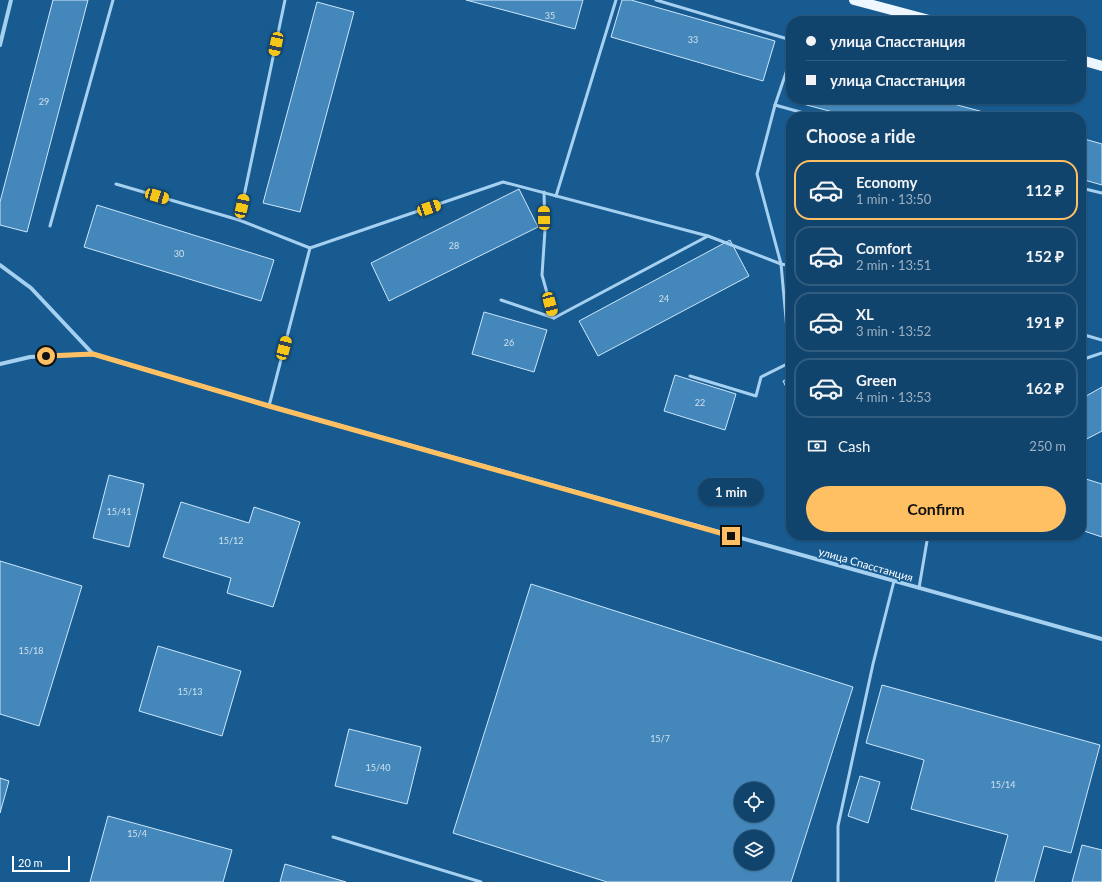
<!DOCTYPE html>
<html lang="en">
<head>
<meta charset="utf-8">
<style>
  :root { --surface:#11446d; --page:#1a4b72; --text:#f1f3f6; --muted:#9cb0c2; --line:#305c80; --accent:#ffc064 }
  body { margin:0; font-family:Lato,sans-serif; background:var(--page); color:var(--text); height:100vh; display:flex; flex-direction:column; font-size:15px; white-space:nowrap }
  * { box-sizing:border-box; margin:0 }
  p { font-size:13px; color:var(--muted) }
  .icon { flex:none; width:22px; height:22px; fill:none; stroke:currentColor; stroke-width:2; stroke-linecap:round; stroke-linejoin:round }
  .map { position:relative; flex:1; overflow:hidden }
  .sheet { position:absolute; left:786px; top:112px; width:300px; height:428px; display:flex; flex-direction:column; background:var(--surface); border-radius:16px; box-shadow:0 1px 3px #0004,0 0 0 1px var(--line) }
  .sheet>* { flex:none }
  .banner { position:absolute; left:786px; top:16px; width:300px; height:88px; border-radius:16px; box-shadow:0 1px 3px #0004,0 0 0 1px var(--line); display:grid; align-content:center; height:88px; padding:0 20px; background:var(--surface) }
  .tools { position:absolute; left:734px; top:782px; display:grid; gap:8px }
  .tools a { display:grid; place-items:center; width:40px; height:40px; border-radius:50%; background:var(--surface); box-shadow:0 1px 3px #0004,0 0 0 1px var(--line); font-size:20px }
  .scale { position:absolute; left:12px; bottom:10px; width:58px; box-sizing:border-box; padding-left:4px; border:2px solid #fff; border-top:0; font-size:11px; line-height:14px; white-space:nowrap; color:#fff; -webkit-text-stroke:3px #175b91; paint-order:stroke }
  .end { position:absolute; width:18px; height:18px; margin:-9px; border:5px solid #ffc064; background:#111; box-shadow:0 0 0 2px #111 }
  .from { border-radius:50% }
  .bubble { position:absolute; height:28px; border-radius:14px; background:var(--surface); box-shadow:0 1px 3px #0004,0 0 0 1px var(--line); font-size:13px; font-weight:700; line-height:28px; text-align:center }
  .car { position:absolute; width:12px; height:24px; margin:-12px -6px; border-radius:5px; box-shadow:0 0 3px 1px #0007; background:linear-gradient(#f5c518 24%,#345 0 40%,#f5c518 0 76%,#345 0 86%,#f5c518 0) }
  .banner b { display:flex; align-items:center; gap:14px; height:38px; font-size:15px }
  .banner b+b { border-top:1px solid var(--line) }
  .banner i { width:10px; height:10px; background:var(--text) }
  ul { padding:0; list-style:none }
  li { display:flex; align-items:center; gap:12px; height:60px; margin:0 8px 6px; padding:0 12px; border:2px solid var(--line); border-radius:16px }
  li div { flex:1 }
  li b { display:block; font-size:15px }
  li em { font-style:normal; font-weight:700 }
  li.on { border-color:var(--accent) }
  li>.icon { width:36px; height:36px; stroke-width:1.5 }
  h2 { padding:0 20px; font-size:18px; line-height:48px }
  .pay { display:flex; align-items:center; gap:10px; height:44px; padding:0 20px; font-size:15px }
  .pay p { margin-inline-start:auto }
  .action { display:flex; gap:8px; margin-top:auto; padding:8px 20px }
  .action a { flex:1; height:46px; border-radius:24px; background:var(--accent); color:#111; font-size:16px; font-weight:700; line-height:46px; text-align:center }
  .map>svg:first-child { display:block }
  .building { fill:#4487ba; stroke:#cce7fb; fill-rule:evenodd }
  .lines { fill:none; stroke-linecap:round; stroke-linejoin:round }
  .lane { stroke:#a6d0f0; stroke-width:3 }
  .street { stroke:#a6d0f0; stroke-width:4 }
  .primary { stroke:#eef7ff; stroke-width:10 }
  .route { stroke:#ffc064; stroke-width:5 }
  .labels { text-anchor:middle; dominant-baseline:central; stroke-width:3.5; stroke-linejoin:round; paint-order:stroke }
  .number-label { font-size:9px; fill:#d0e1ee }
  .street-label { font-size:11px; fill:#fff; stroke:#175b91 }
</style>
</head>
<body>
<div class="map">
<svg width="1102" height="882" viewBox="0 0 1102 882">
  <rect width="100%" height="100%" fill="#175b91"/>
  <g class="building">
    <polygon points="53,0 88,0 27,232 0,225 0,202"/>
    <polygon points="466,0 583,0 575,29"/>
    <polygon points="622,0 631,0 775,41 763,81 611,37"/>
    <polygon points="317,2 354,12 300,212 263,203"/>
    <polygon points="800,99 935,99 1002,117 852,117 799,103"/>
    <polygon points="1081,138 1102,144 1102,185 1081,179"/>
    <polygon points="519,189 538,227 389,301 371,263"/>
    <polygon points="97,205 274,260 261,301 84,247"/>
    <polygon points="730,240 749,276 598,356 579,321"/>
    <polygon points="484,312 547,330 534,372 472,354"/>
    <polygon points="675,375 736,394 725,430 664,411"/>
    <polygon points="791,377 791,397 783,381"/>
    <polygon points="1102,387 1102,431 1081,442 1081,399"/>
    <polygon points="109,475 144,484 129,547 93,538"/>
    <polygon points="1086,479 1102,484 1102,537 1081,530 1081,494"/>
    <polygon points="181,502 249,523 254,507 300,522 273,607 227,593 231,578 163,557"/>
    <polygon points="0,561 82,586 39,726 0,714"/>
    <path d="M531,584L853,687L791,882H607L453,833ZM741,789H767V815H741ZM741,837H767V863H741Z"/>
    <polygon points="158,646 241,671 222,736 139,711"/>
    <polygon points="882,685 1100,745 1071,853 1044,846 1034,882 995,882 1008,835 911,809 924,760 866,743"/>
    <polygon points="349,729 421,747 407,804 335,786"/>
    <polygon points="860,776 880,782 868,823 848,816"/>
    <polygon points="0,778 9,781 0,813"/>
    <polygon points="108,816 232,850 223,882 90,882"/>
    <polygon points="1082,845 1102,850 1102,882 1072,882"/>
    <polygon points="285,864 346,882 280,882"/>
  </g>
  <g class="lines">
    <g class="lane">
      <polyline points="656,0 791,40"/>
      <polyline points="775,105 791,58"/>
      <polyline points="116,184 239,220 310,248"/>
      <polyline points="1081,188 1102,193"/>
      <polyline points="544,192 545,230 542,275 554,318"/>
      <polyline points="556,196 616,0"/>
      <polyline points="239,220 285,0"/>
      <polyline points="50,226 113,0"/>
      <polyline points="501,300 554,318 708,236"/>
      <polyline points="1081,334 1102,340"/>
      <polyline points="1081,360 1102,353"/>
      <polyline points="790,362 781,264 757,174 775,105 818,117"/>
      <polyline points="690,376 756,396 761,377 791,362"/>
      <polyline points="269,406 310,248 503,182 708,236 781,264 791,266"/>
      <polyline points="919,588 928,535"/>
      <polyline points="333,837 481,882"/>
      <polyline points="838,882 838,826 873,664 894,581"/>
    </g>
    <g class="street">
      <polyline points="0,45 11,0"/>
      <polyline points="0,265 31,288 93,354"/>
      <polyline points="0,364 30,357 93,354 269,406 1102,639"/>
    </g>
    <g class="primary">
      <polyline points="854,0 933,21"/>
      <polyline points="1081,60 1102,66"/>
    </g>
  </g>
  <g class="lines">
    <polyline class="route" points="46,356 93,354 269,406 731,536"/>
  </g>
  <g class="labels">
    <g class="number-label">
      <text x="550" y="15">35</text>
      <text x="693" y="39">33</text>
      <text x="44" y="101">29</text>
      <text x="454" y="245">28</text>
      <text x="179" y="253">30</text>
      <text x="664" y="298">24</text>
      <text x="509" y="342">26</text>
      <text x="700" y="402">22</text>
      <text x="119" y="511">15/41</text>
      <text x="231" y="540">15/12</text>
      <text x="31" y="650">15/18</text>
      <text x="190" y="691">15/13</text>
      <text x="660" y="738">15/7</text>
      <text x="378" y="767">15/40</text>
      <text x="1003" y="784">15/14</text>
      <text x="137" y="833">15/4</text>
    </g>
    <g class="street-label">
      <text transform="translate(866 564) rotate(16)">улица Спасстанция</text>
    </g>
  </g>
</svg>
<div class="tools">
<a><svg class="icon" aria-label="locate" viewBox="0 0 24 24"><circle cx="12" cy="12" r="6"/><path d="M12 2v4M12 18v4M2 12h4M18 12h4"/></svg></a>
<a><svg class="icon" aria-label="layers" viewBox="0 0 24 24"><path d="M12 4l9 5-9 5-9-5zM3 14l9 5 9-5"/></svg></a>
</div>
<div class="scale">20 m</div>
<i class="end from" style="left:46px;top:356px"></i>
<i class="end" style="left:731px;top:536px"></i>
<div class="bubble" style="left:698px;top:478px;width:66px">1 min</div>
<i class="car" style="left:276px;top:44px;rotate:192deg"></i>
<i class="car" style="left:157px;top:196px;rotate:106deg"></i>
<i class="car" style="left:242px;top:206px;rotate:12deg"></i>
<i class="car" style="left:429px;top:208px;rotate:71deg"></i>
<i class="car" style="left:544px;top:218px;rotate:359deg"></i>
<i class="car" style="left:550px;top:304px;rotate:165deg"></i>
<i class="car" style="left:284px;top:348px;rotate:15deg"></i>
<div class="banner">
<b><i class="from"></i>улица Спасстанция</b>
<b><i></i>улица Спасстанция</b>
</div>
<section class="sheet">
<h2>Choose a ride</h2>
<ul>
<li class="on"><svg class="icon" aria-label="car" viewBox="0 0 24 24"><path d="M5 17H2v-5l4-1 3-4h7l3 4 3 1v5h-3M9 17h6M6 11h13"/><circle cx="7" cy="17" r="2"/><circle cx="17" cy="17" r="2"/></svg><div><b>Economy</b><p>1 min · 13:50</p></div><em>112 ₽</em></li>
<li><svg class="icon" aria-label="car" viewBox="0 0 24 24"><path d="M5 17H2v-5l4-1 3-4h7l3 4 3 1v5h-3M9 17h6M6 11h13"/><circle cx="7" cy="17" r="2"/><circle cx="17" cy="17" r="2"/></svg><div><b>Comfort</b><p>2 min · 13:51</p></div><em>152 ₽</em></li>
<li><svg class="icon" aria-label="car" viewBox="0 0 24 24"><path d="M5 17H2v-5l4-1 3-4h7l3 4 3 1v5h-3M9 17h6M6 11h13"/><circle cx="7" cy="17" r="2"/><circle cx="17" cy="17" r="2"/></svg><div><b>XL</b><p>3 min · 13:52</p></div><em>191 ₽</em></li>
<li><svg class="icon" aria-label="car" viewBox="0 0 24 24"><path d="M5 17H2v-5l4-1 3-4h7l3 4 3 1v5h-3M9 17h6M6 11h13"/><circle cx="7" cy="17" r="2"/><circle cx="17" cy="17" r="2"/></svg><div><b>Green</b><p>4 min · 13:53</p></div><em>162 ₽</em></li>
</ul>
<div class="pay"><svg class="icon" aria-label="cash" viewBox="0 0 24 24"><path d="M3 7h18v10H3z"/><circle cx="12" cy="12" r="2"/></svg>Cash<p>250 m</p></div>
<div class="action"><a>Confirm</a></div>
</section>
</div>
</body>
</html>
